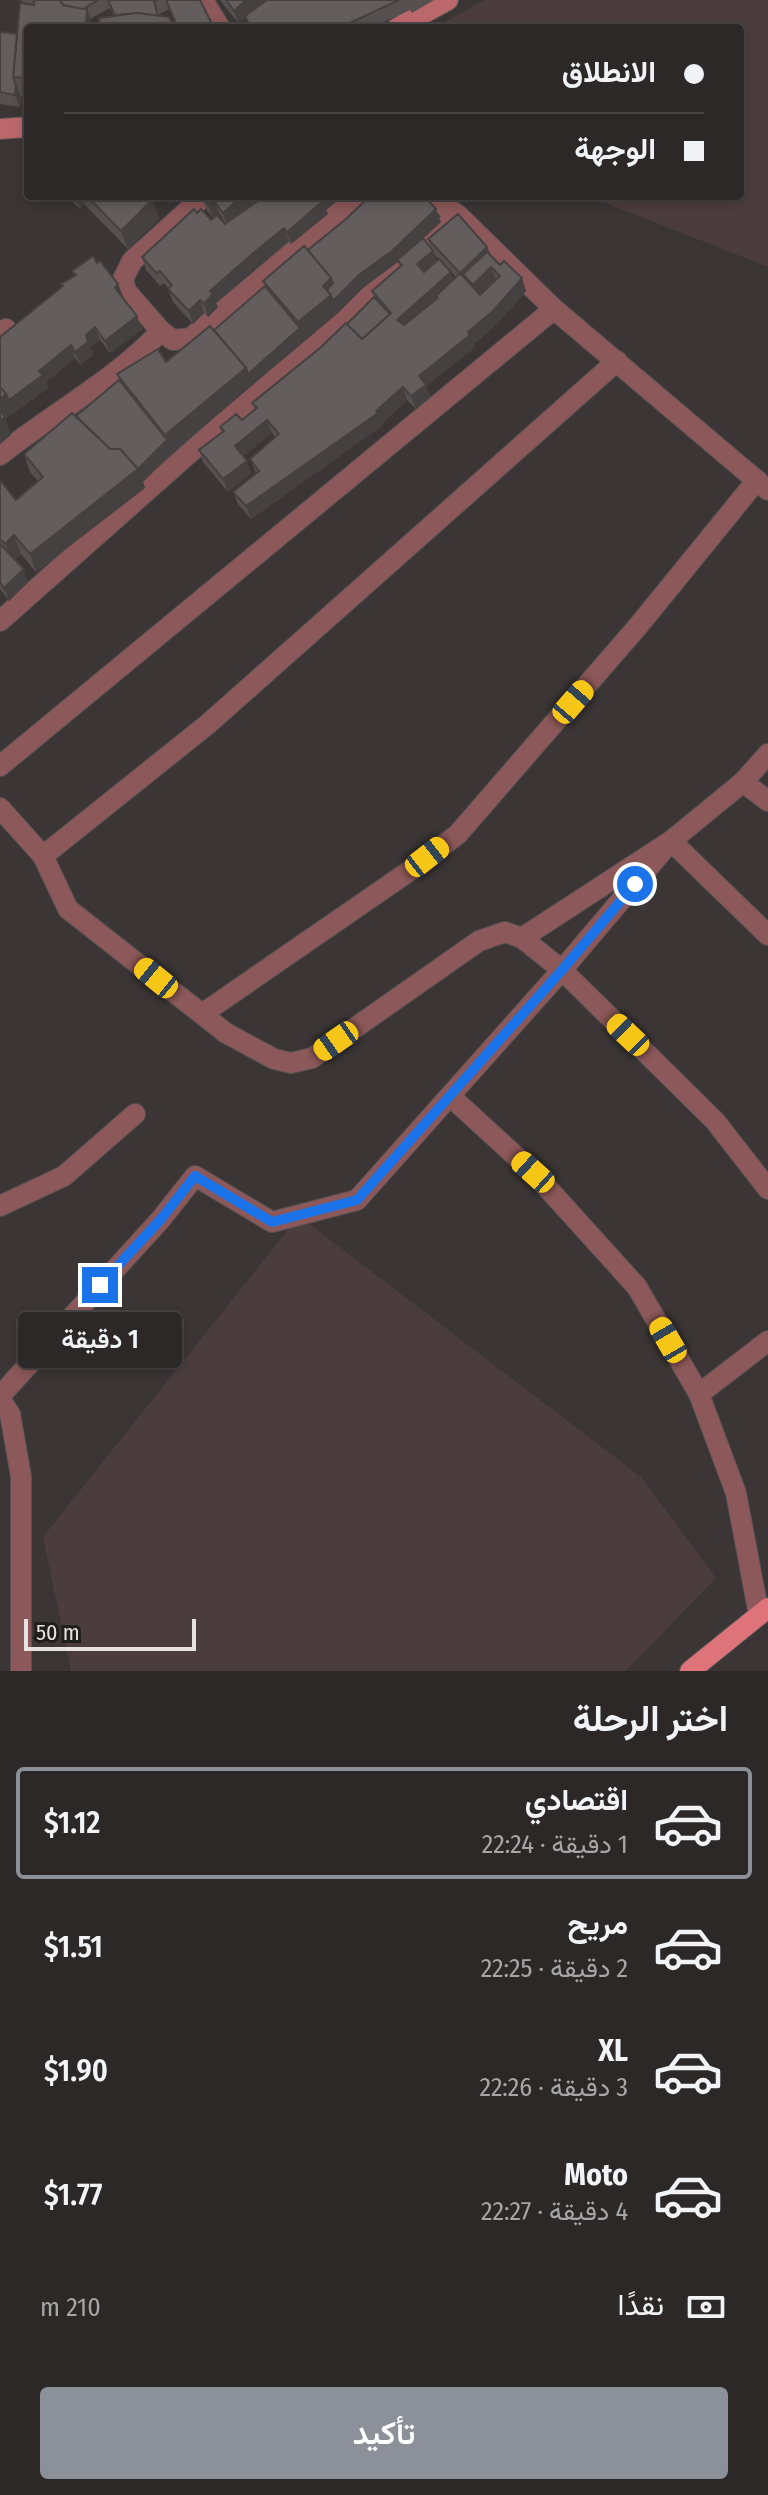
<!DOCTYPE html>
<html lang="ar">
<head>
<meta charset="utf-8">
<style>
  :root { --surface:#2c2828; --page:#383434; --text:#f1f3f6; --muted:#a6a6a8; --line:#484445; --accent:#8c9099 }
  body { margin:0; font-family:"Fira Sans Condensed",Vazirmatn,sans-serif; background:var(--page); color:var(--text); direction:rtl; height:100vh; display:flex; flex-direction:column; font-size:30px; white-space:nowrap }
  * { box-sizing:border-box; margin:0 }
  p { font-size:26px; color:var(--muted) }
  .icon { flex:none; width:44px; height:44px; fill:none; stroke:currentColor; stroke-width:2; stroke-linecap:round; stroke-linejoin:round }
  .map { position:relative; height:1671px; overflow:hidden; direction:ltr }
  .details { display:flex; flex-direction:column; background:var(--surface); flex:1 }
  .details>* { flex:none }
  .guide { position:absolute; left:24px; top:24px; width:720px; height:176px; border-radius:8px; box-shadow:0 4px 12px #0003,0 0 0 2px var(--line); direction:rtl; display:grid; align-content:center; height:176px; padding:0 40px; background:var(--surface) }
  .scale { position:absolute; left:24px; bottom:20px; width:172px; box-sizing:border-box; padding-left:8px; border:4px solid #e6e2e2; border-top:0; font-size:22px; line-height:28px; white-space:nowrap; color:#e6e2e2; -webkit-text-stroke:6px #201d1d; paint-order:stroke }
  .end { position:absolute; width:36px; height:36px; margin:-18px; border:10px solid #1a73e8; background:#fff; box-shadow:0 0 0 4px #fff }
  .from { border-radius:50% }
  .bubble { position:absolute; height:56px; border-radius:8px; background:var(--surface); box-shadow:0 4px 12px #0003,0 0 0 2px var(--line); font-size:26px; font-weight:600; line-height:56px; text-align:center; direction:rtl }
  .car { position:absolute; width:24px; height:48px; margin:-24px -12px; border-radius:10px; box-shadow:0 0 6px 2px #0007; background:linear-gradient(#f5c518 24%,#345 0 40%,#f5c518 0 76%,#345 0 86%,#f5c518 0) }
  .guide b { display:flex; align-items:center; gap:28px; height:76px; font-size:30px }
  .guide b+b { border-top:2px solid var(--line) }
  .guide i { width:20px; height:20px; background:var(--text) }
  ul { padding:0; list-style:none }
  li { display:flex; align-items:center; gap:24px; height:112px; margin:0 16px 12px; padding:0 24px; border:4px solid transparent; border-radius:8px }
  li div { flex:1 }
  li b { display:block; font-size:30px }
  li em { font-style:normal; font-weight:600 }
  li.on { border-color:var(--accent) }
  li>.icon { width:72px; height:72px; stroke-width:1.5 }
  h2 { padding:0 40px; font-size:36px; line-height:96px }
  .pay { display:flex; align-items:center; gap:20px; height:88px; padding:0 40px; font-size:30px }
  .pay p { margin-inline-start:auto }
  .action { display:flex; gap:16px; margin-top:auto; padding:16px 40px }
  .action a { flex:1; height:92px; border-radius:8px; background:var(--accent); color:#fff; font-size:32px; font-weight:600; line-height:92px; text-align:center }
  .map>svg:first-child { display:block }
  .built { fill:#4b3d3d }
  .lines { fill:none; stroke-linecap:round; stroke-linejoin:round }
  .minor-casing { stroke:#565151; stroke-width:22 }
  .secondary-casing { stroke:#565151; stroke-width:22 }
  .primary-casing { stroke:#565151; stroke-width:22 }
  .minor { stroke:#8c5859; stroke-width:20 }
  .secondary { stroke:#bb686c; stroke-width:20 }
  .primary { stroke:#de747a; stroke-width:20 }
  .wall { fill:#565050; fill-rule:evenodd }
  .shaded-wall { fill:#464141 }
  .building { fill:#645d5d; stroke:#464141; stroke-width:2 }
  .route { stroke:#1a73e8; stroke-width:10 }
</style>
</head>
<body>
<div class="map">
<svg width="768" height="1671" viewBox="0 0 768 1671">
  <rect width="100%" height="100%" fill="#3b3535"/>
  <g class="built">
    <polygon points="484,0 768,0 768,267 588,196 740,196 740,28 435,28"/>
    <polygon points="299,1216 641,1477 716,1578 626,1671 71,1671 43,1537"/>
  </g>
  <g class="lines">
    <g class="minor-casing">
      <g id="minor">
        <polyline points="203,0 220,28"/>
        <polyline points="430,196 458,215 554,309 768,490"/>
        <polyline points="161,331 126,291 123,279 132,261 204,196"/>
        <polyline points="0,334 6,329"/>
        <path d="M0,455C53,413 115,380 161,331L173,340L191,338L359,196"/>
        <polyline points="0,621 449,223"/>
        <polyline points="0,766 554,309"/>
        <polyline points="743,782 768,801"/>
        <polyline points="0,808 43,856 68,909 226,1033 274,1059 291,1063 312,1058 479,941 505,932 522,938 562,970 715,1121 768,1189"/>
        <polyline points="43,856 208,724 617,361"/>
        <polyline points="522,938 671,841 768,935"/>
        <polyline points="202,1014 408,872 458,834 639,625 757,480"/>
        <polyline points="450,1096 533,1172 637,1287 699,1394 736,1493 759,1615"/>
        <polyline points="0,1206 64,1176 135,1114"/>
        <polyline points="699,1394 768,1341"/>
        <polyline points="0,1396 161,1219 195,1176 272,1222 357,1200 562,970 671,841 743,782 768,754"/>
        <polyline points="0,1399 10,1414 21,1476 21,1671"/>
      </g>
    </g>
    <g class="secondary-casing">
      <g id="secondary">
        <polyline points="397,28 448,0"/>
        <polyline points="0,129 28,127"/>
      </g>
    </g>
    <g class="primary-casing">
      <polyline id="primary" points="690,1671 768,1608"/>
    </g>
    <use href="#minor" class="minor"/>
    <use href="#secondary" class="secondary"/>
    <use href="#primary" class="primary"/>
  </g>
  <g class="wall">
    <path d="M19,0H200L214,28L114,16L110,8L90,19L93,28H28V96H21L20,107L0,104V32L17,34L28,4ZM169,9L174,21L172,23L158,15Z"/>
    <polygon points="220,0 265,0 256,8 267,0 434,0 412,13 410,10 371,28 250,28 246,17 238,23"/>
    <polygon points="67,196 149,196 152,200 159,219 128,249 84,204 80,209"/>
    <polygon points="265,196 341,196 326,210 328,214 291,244 289,241 255,268 216,303 218,307 208,317 204,313 193,324 173,302 168,289 169,289 164,283 160,286 146,270 142,257 197,213 211,220 226,224 219,213 213,217 207,211 202,198 245,210"/>
    <path d="M441,222L423,238L431,249L428,239L487,247L491,255L526,291L498,323L474,344L475,347L426,386L430,397L416,409L407,400L382,423L383,425L251,519L238,504L233,492L256,473L250,459L275,437L272,433L243,456L251,473L228,492L203,462L199,450L222,433L220,427L242,420L255,410L252,403L320,348L347,324L374,297L372,291L400,266L398,262L364,287L338,313L172,453L143,482L145,488L36,572L21,554L15,559L28,582L9,601L0,589V480L16,500L38,481L30,472L24,454L76,416L119,380L117,374L166,362L214,330L265,286L263,281L308,250ZM433,253L456,277L453,279L451,272L436,261Z"/>
    <polygon points="97,263 118,284 122,297 142,329 110,353 100,340 90,347 93,355 80,365 75,358 46,382 48,388 5,419 11,435 0,444 0,337 62,287 61,284 74,276 72,271"/>
  </g>
  <g class="shaded-wall">
    <polygon points="246,0 265,0 238,23 234,11"/>
    <polygon points="87,9 93,28 86,28"/>
    <polygon points="16,85 21,96 20,107 15,95"/>
    <polygon points="75,196 81,196 84,204 80,209"/>
    <polygon points="242,196 262,196 227,226 223,213"/>
    <polygon points="323,196 341,196 326,210 328,214 291,244 287,232"/>
    <polygon points="152,200 159,219 128,249 121,231"/>
    <polygon points="214,201 219,213 213,217 208,204"/>
    <polygon points="436,209 441,222 398,262 364,287 338,313 172,453 143,482 145,488 36,572 30,554 167,440 165,435 246,368 300,328 298,322 323,286 331,278 359,275"/>
    <polygon points="284,228 289,241 255,268 216,303 218,307 208,317 204,304 210,291 251,255"/>
    <polygon points="487,247 492,260 463,274 466,284 460,273"/>
    <polygon points="433,251 437,263 422,277 417,264"/>
    <polygon points="491,267 496,280 478,297 473,285"/>
    <polygon points="451,272 455,285 436,296 437,301 402,332 397,320"/>
    <polygon points="522,278 526,291 498,323 474,344 475,347 426,386 430,397 416,409 411,396 419,376 468,332"/>
    <polygon points="118,284 123,296 120,300 115,288"/>
    <polygon points="200,300 204,313 193,324 189,311"/>
    <polygon points="137,316 142,329 110,353 105,341"/>
    <polygon points="95,327 100,340 90,347 93,355 80,365 75,352 86,335"/>
    <polygon points="71,345 75,358 46,382 48,388 5,419 11,435 0,444 0,399 39,371"/>
    <polygon points="403,387 407,400 382,423 383,425 251,519 246,506 376,411"/>
    <polygon points="267,420 272,433 240,459 235,446"/>
    <polygon points="247,461 251,473 228,492 223,479"/>
    <polygon points="14,535 21,554 12,562 5,544"/>
    <polygon points="24,569 28,582 9,601 4,588"/>
  </g>
  <g class="building">
    <polygon points="34,0 60,0 63,5 87,9 86,28 28,28 28,78 13,77 20,3 34,5"/>
    <polygon points="60,0 98,0 83,9 63,5"/>
    <polygon points="108,0 158,0 154,2 158,16 137,13 115,15"/>
    <polygon points="166,0 200,0 214,28 174,28 172,23 175,21"/>
    <polygon points="226,0 246,0 234,11"/>
    <polygon points="267,0 399,0 339,28 251,28 245,16"/>
    <polygon points="137,13 169,17 172,24 167,28 99,28 99,18"/>
    <polygon points="0,32 17,34 13,77 16,85 15,95 0,92"/>
    <polygon points="87,196 149,196 152,200 121,231"/>
    <polygon points="205,196 242,196 223,213 214,201 208,204 202,198"/>
    <polygon points="265,196 323,196 321,198 323,201 287,232 284,228 251,255 210,291 213,294 204,304 200,300 189,311 168,289 172,285 160,271 156,273 142,257 194,209 197,213 201,209 211,220 217,215 225,224"/>
    <polygon points="370,196 418,196 420,198 424,196 436,209 393,250 359,275 333,301 331,295 327,290 333,283 331,278 308,250 346,219"/>
    <polygon points="458,214 487,247 460,273 428,239"/>
    <polygon points="423,238 433,251 417,264 424,272 439,259 451,272 397,320 404,325 438,298 436,296 460,273 480,295 500,276 491,267 473,285 463,274 487,252 500,265 504,261 522,278 493,311 468,332 470,335 419,376 426,385 411,396 403,387 376,411 378,413 246,506 233,492 259,471 250,459 279,434 267,420 235,446 247,461 223,479 199,450 224,431 220,427 236,414 242,420 257,408 252,403 320,348 346,323 362,339 391,313 372,291 402,265 397,260"/>
    <polygon points="304,246 331,278 323,286 331,295 298,322 263,281"/>
    <polygon points="93,256 97,263 100,261 118,284 115,288 137,316 105,341 95,327 86,335 88,342 75,352 71,345 39,371 43,375 9,400 6,394 0,387 0,337 63,286 61,284 76,275 72,271"/>
    <polygon points="265,286 300,328 248,374 246,368 214,330"/>
    <polygon points="374,297 390,314 362,339 347,324"/>
    <polygon points="210,326 246,368 165,435 117,374 158,349 166,362"/>
    <polygon points="119,380 167,440 138,469 120,449 110,449 76,416"/>
    <polygon points="0,387 6,394 0,399"/>
    <polygon points="0,410 5,417 0,421"/>
    <polygon points="72,413 110,449 120,449 138,469 30,554 14,535 5,544 0,539 0,480 16,500 43,477 24,454"/>
    <polygon points="0,544 24,569 4,588 0,582"/>
  </g>
  <g class="lines">
    <polyline class="route" points="100,1285 161,1219 195,1176 272,1222 357,1200 562,970 635,884"/>
  </g>
</svg>
<div class="scale">50 m</div>
<i class="end from" style="left:635px;top:884px"></i>
<i class="end" style="left:100px;top:1285px"></i>
<div class="bubble" style="left:18px;top:1312px;width:164px">1 دقيقة</div>
<i class="car" style="left:573px;top:702px;rotate:41deg"></i>
<i class="car" style="left:427px;top:857px;rotate:52deg"></i>
<i class="car" style="left:156px;top:978px;rotate:309deg"></i>
<i class="car" style="left:628px;top:1035px;rotate:314deg"></i>
<i class="car" style="left:336px;top:1041px;rotate:235deg"></i>
<i class="car" style="left:533px;top:1172px;rotate:312deg"></i>
<i class="car" style="left:668px;top:1340px;rotate:330deg"></i>
<div class="guide">
<b><i class="from"></i>الانطلاق</b>
<b><i></i>الوجهة</b>
</div>
</div>
<section class="details">
<h2>اختر الرحلة</h2>
<ul>
<li class="on"><svg class="icon" aria-label="car" viewBox="0 0 24 24"><path d="M5 17H2v-5l4-1 3-4h7l3 4 3 1v5h-3M9 17h6M6 11h13"/><circle cx="7" cy="17" r="2"/><circle cx="17" cy="17" r="2"/></svg><div><b>اقتصادي</b><p>1 دقيقة · 22:24</p></div><em>$1.12</em></li>
<li><svg class="icon" aria-label="car" viewBox="0 0 24 24"><path d="M5 17H2v-5l4-1 3-4h7l3 4 3 1v5h-3M9 17h6M6 11h13"/><circle cx="7" cy="17" r="2"/><circle cx="17" cy="17" r="2"/></svg><div><b>مريح</b><p>2 دقيقة · 22:25</p></div><em>$1.51</em></li>
<li><svg class="icon" aria-label="car" viewBox="0 0 24 24"><path d="M5 17H2v-5l4-1 3-4h7l3 4 3 1v5h-3M9 17h6M6 11h13"/><circle cx="7" cy="17" r="2"/><circle cx="17" cy="17" r="2"/></svg><div><b>XL</b><p>3 دقيقة · 22:26</p></div><em>$1.90</em></li>
<li><svg class="icon" aria-label="car" viewBox="0 0 24 24"><path d="M5 17H2v-5l4-1 3-4h7l3 4 3 1v5h-3M9 17h6M6 11h13"/><circle cx="7" cy="17" r="2"/><circle cx="17" cy="17" r="2"/></svg><div><b>Moto</b><p>4 دقيقة · 22:27</p></div><em>$1.77</em></li>
</ul>
<div class="pay"><svg class="icon" aria-label="cash" viewBox="0 0 24 24"><path d="M3 7h18v10H3z"/><circle cx="12" cy="12" r="2"/></svg>نقدًا<p>210 m</p></div>
<div class="action"><a>تأكيد</a></div>
</section>
</body>
</html>
